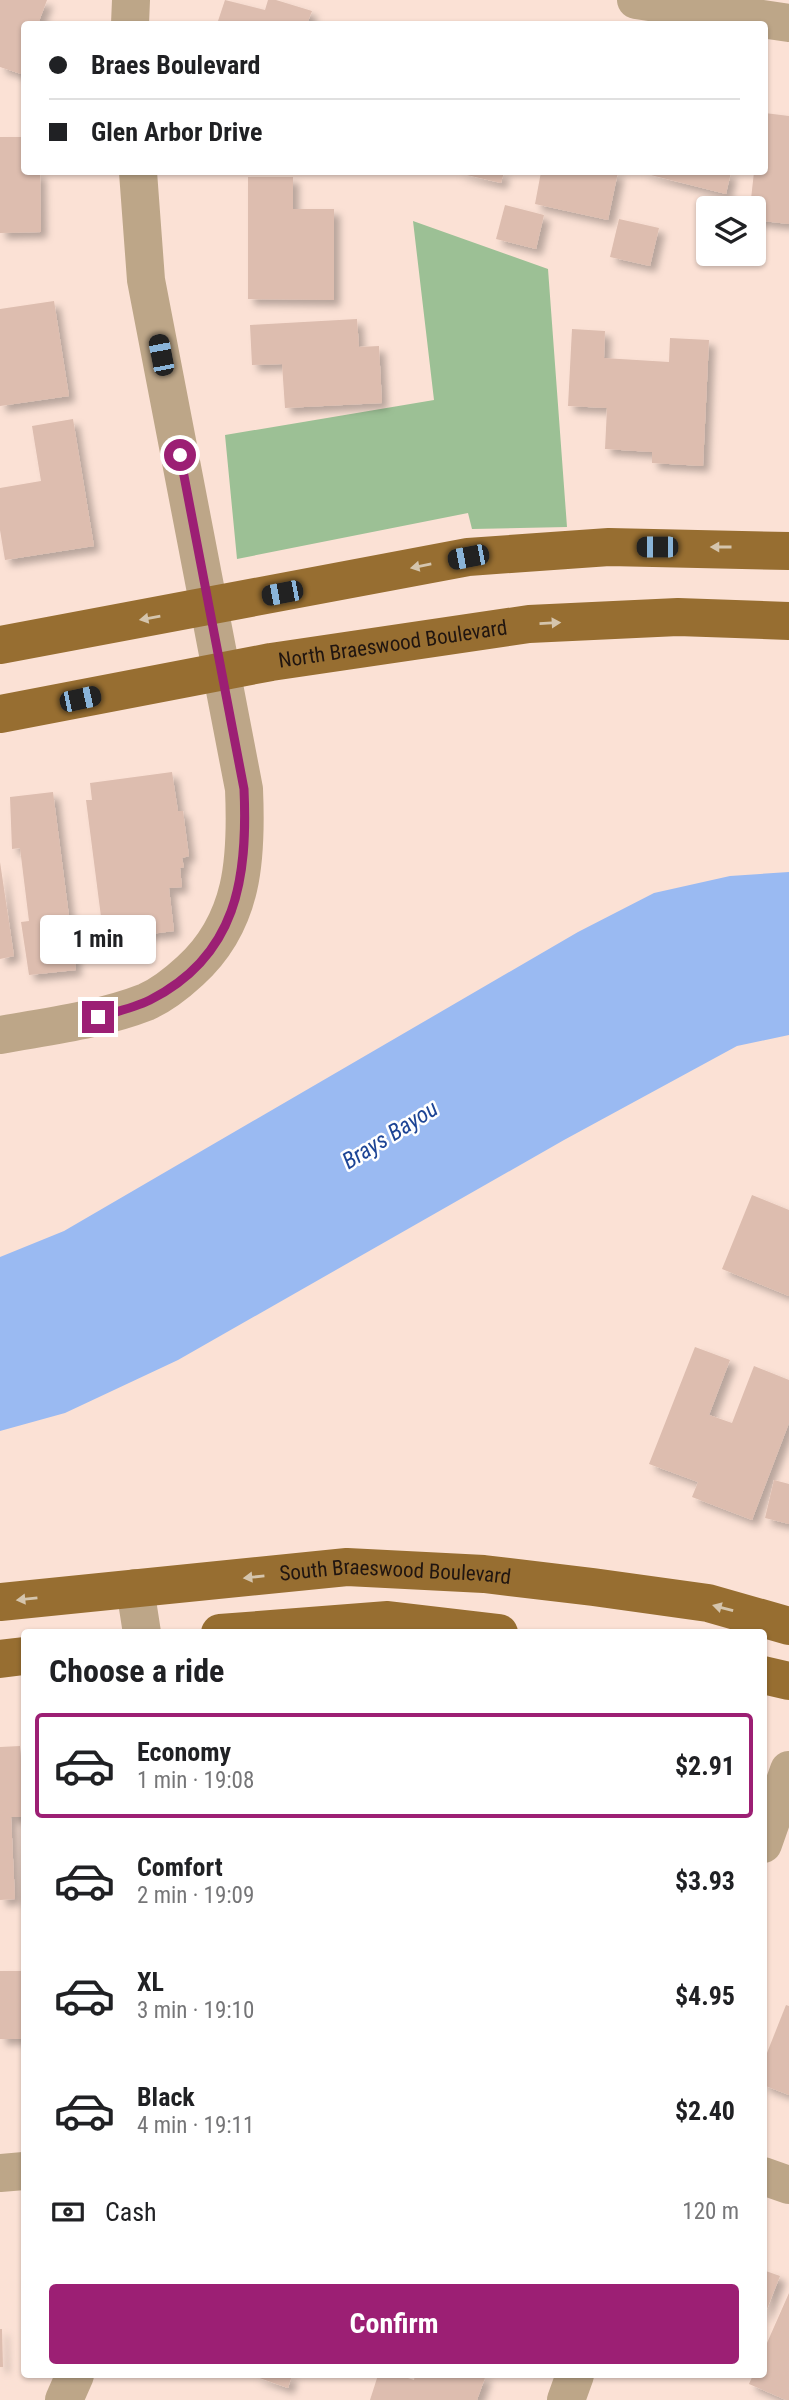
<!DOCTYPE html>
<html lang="en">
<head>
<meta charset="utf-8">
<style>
  :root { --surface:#fff; --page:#f2f2f2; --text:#202124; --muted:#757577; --line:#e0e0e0; --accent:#9c1f74 }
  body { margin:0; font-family:"Roboto Condensed",sans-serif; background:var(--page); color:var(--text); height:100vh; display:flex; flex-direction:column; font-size:26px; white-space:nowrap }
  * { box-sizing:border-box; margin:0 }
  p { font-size:23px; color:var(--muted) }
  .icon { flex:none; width:38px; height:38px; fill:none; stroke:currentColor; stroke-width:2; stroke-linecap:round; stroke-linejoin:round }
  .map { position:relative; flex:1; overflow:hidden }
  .details { position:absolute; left:21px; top:1629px; width:746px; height:749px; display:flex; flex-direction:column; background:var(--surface); border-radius:7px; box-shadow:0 2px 5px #0004 }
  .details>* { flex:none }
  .top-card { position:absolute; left:21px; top:21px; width:747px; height:154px; border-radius:7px; box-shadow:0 2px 5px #0004; display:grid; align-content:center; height:154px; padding:0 28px; background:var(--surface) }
  .fabs { position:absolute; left:696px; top:196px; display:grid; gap:14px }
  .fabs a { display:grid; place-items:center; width:70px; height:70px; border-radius:7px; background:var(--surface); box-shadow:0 2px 5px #0004; font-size:35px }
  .end { position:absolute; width:32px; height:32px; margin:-16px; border:9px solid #9c1f74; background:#fff; box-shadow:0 0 0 4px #fff }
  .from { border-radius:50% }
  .bubble { position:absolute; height:49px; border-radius:7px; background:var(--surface); box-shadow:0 2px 5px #0004; font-size:23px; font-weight:700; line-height:49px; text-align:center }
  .car { position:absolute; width:21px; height:42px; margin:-21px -10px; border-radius:9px; box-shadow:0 0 5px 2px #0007; background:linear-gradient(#222 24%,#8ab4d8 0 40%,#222 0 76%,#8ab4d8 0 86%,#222 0) }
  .top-card b { display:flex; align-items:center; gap:24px; height:66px; font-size:26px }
  .top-card b+b { border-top:2px solid var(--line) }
  .top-card i { width:18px; height:18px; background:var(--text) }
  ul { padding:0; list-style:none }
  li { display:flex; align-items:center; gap:21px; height:105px; margin:0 14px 10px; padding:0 14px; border:4px solid transparent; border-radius:7px }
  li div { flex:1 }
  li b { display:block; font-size:26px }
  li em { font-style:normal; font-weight:700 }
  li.selected { border-color:var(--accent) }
  li>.icon { width:63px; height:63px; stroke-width:1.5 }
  h2 { padding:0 28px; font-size:32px; line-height:84px }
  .pay { display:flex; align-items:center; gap:18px; height:77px; padding:0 28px; font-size:26px }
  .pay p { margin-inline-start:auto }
  .button { display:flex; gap:14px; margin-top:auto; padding:14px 28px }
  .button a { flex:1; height:80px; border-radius:7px; background:var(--accent); color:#fff; font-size:28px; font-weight:700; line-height:80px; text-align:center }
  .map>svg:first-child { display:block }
  .green { fill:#9cc095 }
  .water { fill:#9abaf2 }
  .building { fill:#ddbdaf; filter:url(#shadow) }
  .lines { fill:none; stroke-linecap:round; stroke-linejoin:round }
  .minor { stroke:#bda688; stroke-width:38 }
  .major { stroke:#976e31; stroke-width:38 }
  .oneway { fill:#d5c5ad }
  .route { stroke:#9c1f74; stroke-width:9 }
  .labels { text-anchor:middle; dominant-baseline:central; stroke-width:5; stroke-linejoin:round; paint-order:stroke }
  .street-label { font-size:21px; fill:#201510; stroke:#fff }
  .water-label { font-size:23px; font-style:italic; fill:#1c4495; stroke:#fff }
</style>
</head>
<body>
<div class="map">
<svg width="789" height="2400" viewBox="0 0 789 2400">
  <defs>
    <filter id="shadow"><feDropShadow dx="6" dy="6" stdDeviation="3.5" flood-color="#0004"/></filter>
  </defs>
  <rect width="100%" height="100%" fill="#fbe1d5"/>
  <polygon class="green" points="413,221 548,269 567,527 472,529 468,513 237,559 225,435 434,400"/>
  <polygon class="water" points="789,872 789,1035 737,1046 564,1140 178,1360 65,1413 0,1431 0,1257 64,1231 578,932 654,893 730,876"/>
  <g class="building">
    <polygon points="0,0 47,0 38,24 24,24 24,75 0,67"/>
    <polygon points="225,0 265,10 268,0 276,0 312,11 307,24 217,24"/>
    <polygon points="765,113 789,116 789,224 754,220 754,208 750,208 754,172 765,172"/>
    <polygon points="0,137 24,137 24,172 40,172 41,232 0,233"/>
    <polygon points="454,172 504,172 501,183"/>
    <polygon points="541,172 618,172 608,220 535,204"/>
    <polygon points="639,172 731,172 726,194"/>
    <polygon points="248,177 293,177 293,209 334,209 334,300 248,299"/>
    <polygon points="505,205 544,215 536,249 496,239"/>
    <polygon points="619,219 659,228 650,266 610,257"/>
    <polygon points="54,301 69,396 0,406 0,309"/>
    <polygon points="357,319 359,347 379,346 382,403 285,408 282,364 252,365 250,325"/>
    <polygon points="572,329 605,331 604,358 669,362 670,338 709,340 703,466 652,463 652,452 605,449 607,408 568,406"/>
    <polygon points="73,419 94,546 5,560 0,530 0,488 41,481 32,426"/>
    <polygon points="172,772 178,811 183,811 189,856 182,858 184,867 180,868 182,887 169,888 174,931 104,940 86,800 92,800 90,783"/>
    <polygon points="53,792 76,970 29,975 21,922 29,921 20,848 12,849 10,797"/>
    <polygon points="0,862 14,956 0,959"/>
    <polygon points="752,1195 789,1210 789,1296 722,1269"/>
    <polygon points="695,1347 730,1360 709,1415 732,1423 754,1366 789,1380 789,1423 752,1520 692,1497 698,1482 649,1464"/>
    <polygon points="774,1480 789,1484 789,1524 765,1518"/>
    <polygon points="20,1746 21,1766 24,1765 24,1817 11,1817 15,1899 0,1900 0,1747"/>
    <rect x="0" y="1971" width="24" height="68"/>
    <polygon points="786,2005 789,2006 789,2095 763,2085 763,2063"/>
    <polygon points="763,2270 780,2276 763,2319"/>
    <polygon points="789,2293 789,2400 786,2400 749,2384 753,2375 763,2375 763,2352"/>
    <polygon points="0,2329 2,2329 3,2367 0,2367"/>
    <polygon points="251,2375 292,2375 288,2388"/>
    <polygon points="378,2375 399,2375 414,2380 415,2375 486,2375 477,2400 370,2400"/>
  </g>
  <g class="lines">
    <g class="minor">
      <polyline points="636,0 789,23"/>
      <polyline points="130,24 131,0"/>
      <path d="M0,1035C49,1026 100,1020 146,1002C162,995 177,983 190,971C244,922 247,858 244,789L146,280L138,172"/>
      <polyline points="135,1588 142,1633"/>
      <polyline points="763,1844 789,1770"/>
      <polyline points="0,2173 24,2171"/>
      <polyline points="763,2176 789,2185"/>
      <polyline points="64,2400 75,2375"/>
      <polyline points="566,2400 575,2375"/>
    </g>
    <g class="major">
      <polyline points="0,645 468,557 609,547 789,551"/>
      <path id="s1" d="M0,714L271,662L529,624L678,617L789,621"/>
      <path id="s2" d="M0,1602L347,1567L484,1574L593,1587L708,1603L789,1626"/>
      <polyline points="220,1633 388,1620 499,1633"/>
      <polyline points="0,1659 24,1656"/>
      <polyline points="763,1675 789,1681"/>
    </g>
  </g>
  <defs><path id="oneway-solid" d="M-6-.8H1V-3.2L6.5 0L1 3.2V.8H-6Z" transform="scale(1.75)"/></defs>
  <g class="oneway">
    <use href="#oneway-solid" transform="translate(721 547) rotate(-180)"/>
    <use href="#oneway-solid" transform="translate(421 566) rotate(169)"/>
    <use href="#oneway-solid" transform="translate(150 618) rotate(170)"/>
    <use href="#oneway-solid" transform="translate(550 623) rotate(-3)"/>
    <use href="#oneway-solid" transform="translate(254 1577) rotate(174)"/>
    <use href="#oneway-solid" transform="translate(27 1599) rotate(174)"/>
    <use href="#oneway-solid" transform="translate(723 1608) rotate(-165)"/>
  </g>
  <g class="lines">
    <path class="route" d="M98,1017C115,1012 134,1008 150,1000C237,956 248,878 244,789L180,455"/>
  </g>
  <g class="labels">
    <g class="street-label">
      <text stroke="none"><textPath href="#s1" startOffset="399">North Braeswood Boulevard</textPath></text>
      <text stroke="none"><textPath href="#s2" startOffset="397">South Braeswood Boulevard</textPath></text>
    </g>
    <g class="water-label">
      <text transform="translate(390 1135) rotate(-32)">Brays Bayou</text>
    </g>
  </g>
</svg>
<div class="fabs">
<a><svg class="icon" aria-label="layers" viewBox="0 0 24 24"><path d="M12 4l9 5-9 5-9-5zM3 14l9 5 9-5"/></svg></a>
</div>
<i class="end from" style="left:180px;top:455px"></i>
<i class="end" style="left:98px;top:1017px"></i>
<div class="bubble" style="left:40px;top:915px;width:116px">1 min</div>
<i class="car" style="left:161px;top:355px;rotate:349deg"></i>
<i class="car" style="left:657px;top:547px;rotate:270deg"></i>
<i class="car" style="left:468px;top:557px;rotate:259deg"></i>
<i class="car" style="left:282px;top:593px;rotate:259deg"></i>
<i class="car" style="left:80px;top:699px;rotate:78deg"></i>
<div class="top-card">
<b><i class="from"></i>Braes Boulevard</b>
<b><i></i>Glen Arbor Drive</b>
</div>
<section class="details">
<h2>Choose a ride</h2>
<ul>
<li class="selected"><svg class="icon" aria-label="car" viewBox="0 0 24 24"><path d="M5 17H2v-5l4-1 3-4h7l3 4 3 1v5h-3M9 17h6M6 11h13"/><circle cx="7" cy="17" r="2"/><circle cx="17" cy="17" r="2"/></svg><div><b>Economy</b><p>1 min · 19:08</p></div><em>$2.91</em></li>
<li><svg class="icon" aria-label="car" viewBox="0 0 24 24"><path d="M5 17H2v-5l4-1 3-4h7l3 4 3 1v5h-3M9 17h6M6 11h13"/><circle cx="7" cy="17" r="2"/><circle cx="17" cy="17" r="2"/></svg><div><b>Comfort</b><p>2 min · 19:09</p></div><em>$3.93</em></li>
<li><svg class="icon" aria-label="car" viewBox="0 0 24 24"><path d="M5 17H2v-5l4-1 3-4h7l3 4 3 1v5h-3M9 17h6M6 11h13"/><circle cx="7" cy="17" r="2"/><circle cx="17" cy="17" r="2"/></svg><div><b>XL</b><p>3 min · 19:10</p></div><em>$4.95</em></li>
<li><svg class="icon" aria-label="car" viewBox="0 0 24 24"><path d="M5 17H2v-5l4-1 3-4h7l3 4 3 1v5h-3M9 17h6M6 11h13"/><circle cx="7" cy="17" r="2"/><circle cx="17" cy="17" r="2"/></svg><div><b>Black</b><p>4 min · 19:11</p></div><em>$2.40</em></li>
</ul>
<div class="pay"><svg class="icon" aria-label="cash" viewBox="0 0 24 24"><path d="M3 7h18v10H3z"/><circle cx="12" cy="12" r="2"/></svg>Cash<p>120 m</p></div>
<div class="button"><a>Confirm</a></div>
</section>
</div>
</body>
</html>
